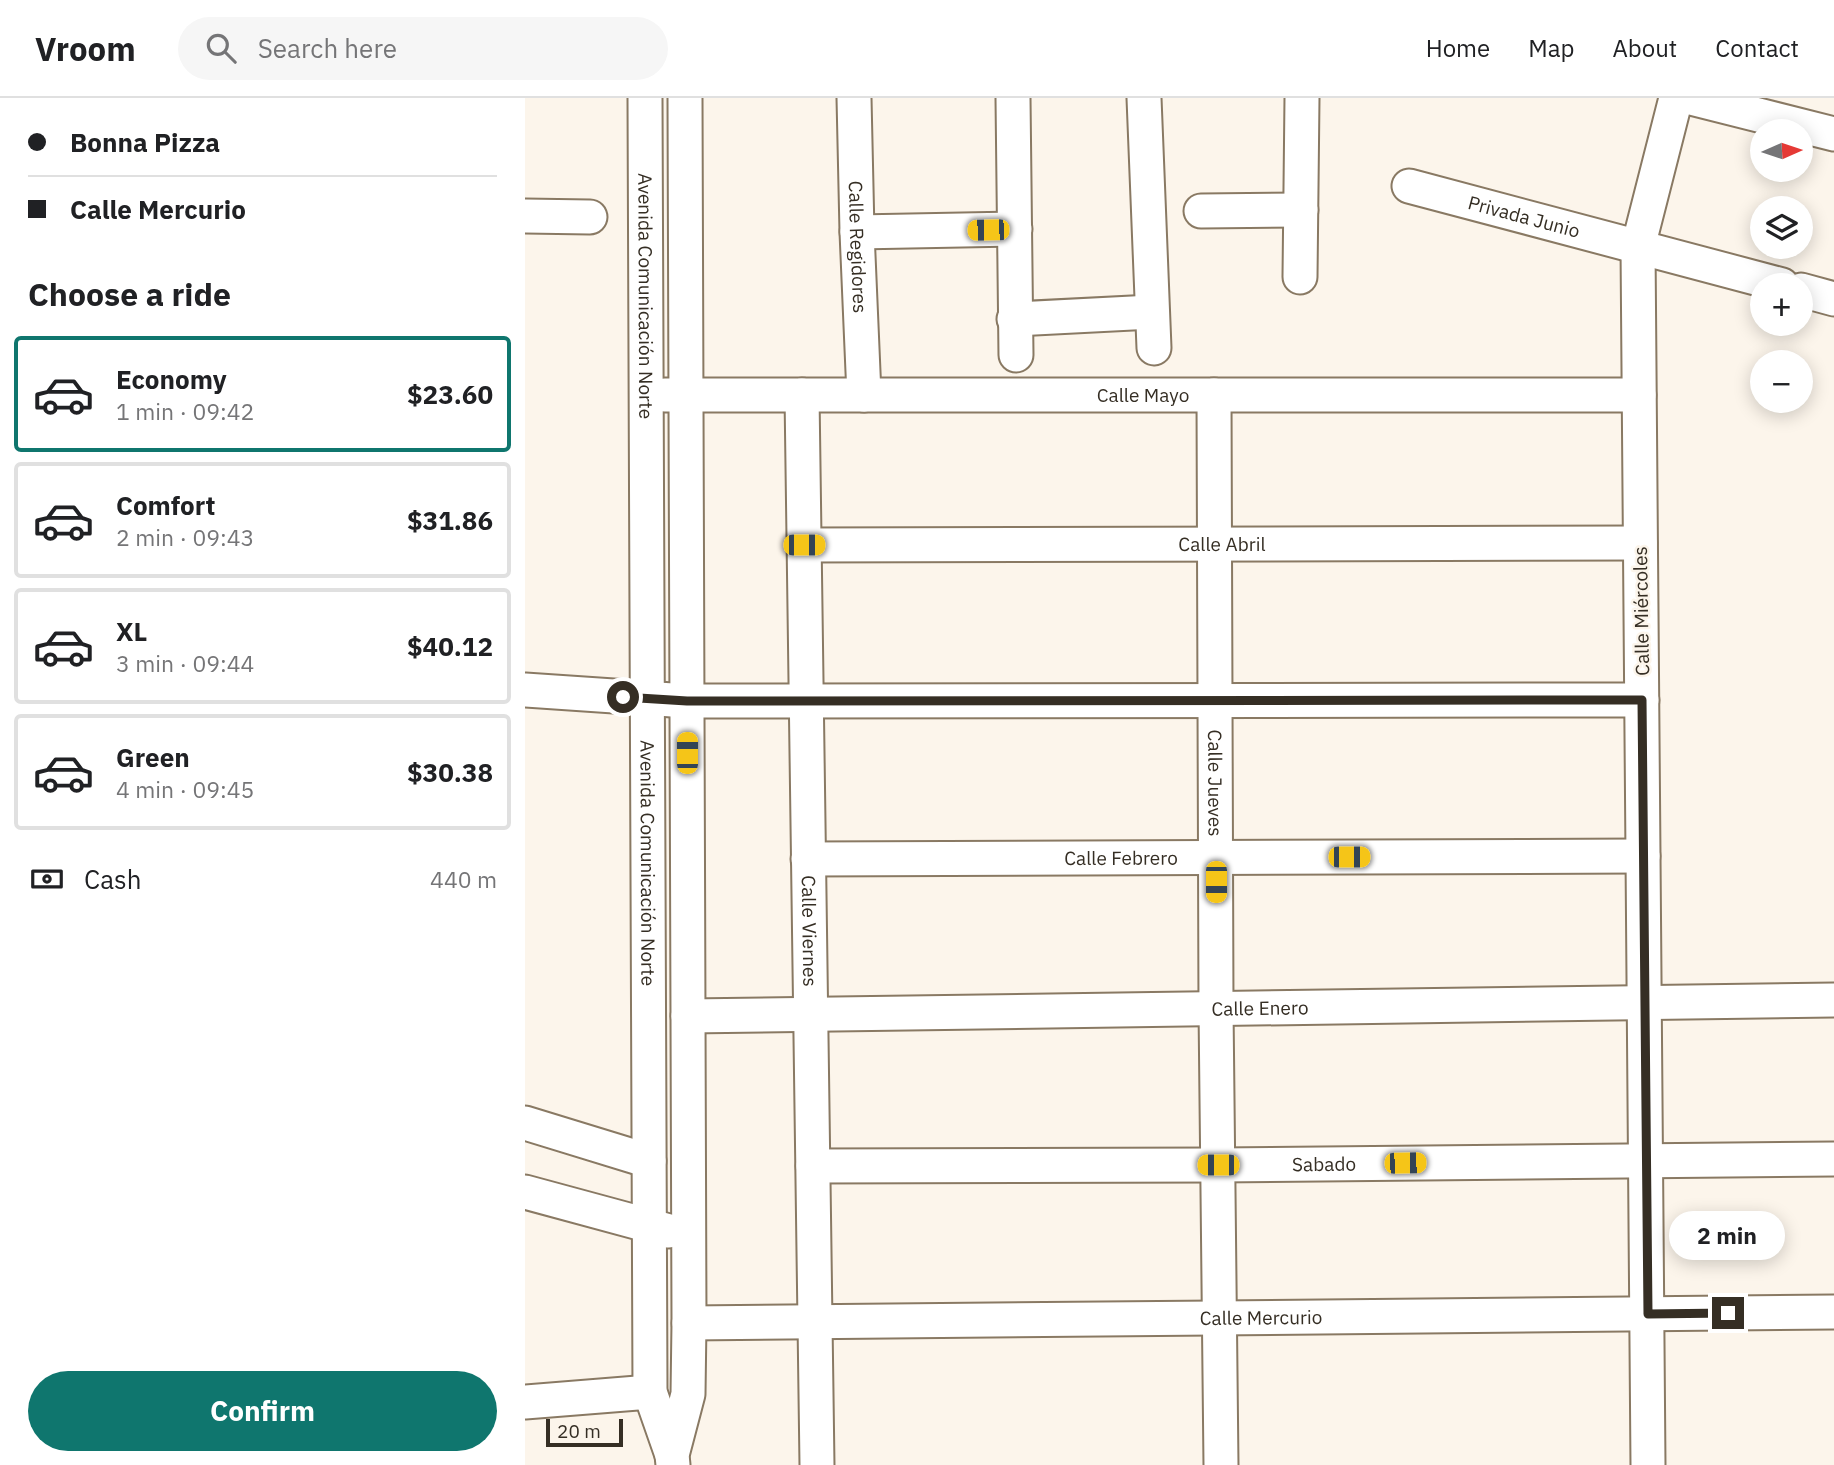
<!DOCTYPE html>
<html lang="en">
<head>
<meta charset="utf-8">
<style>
  :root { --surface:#fff; --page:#f6f6f6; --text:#202124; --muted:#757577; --line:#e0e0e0; --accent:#0f766e }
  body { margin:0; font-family:"IBM Plex Sans",sans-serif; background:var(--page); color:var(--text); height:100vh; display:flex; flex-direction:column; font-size:26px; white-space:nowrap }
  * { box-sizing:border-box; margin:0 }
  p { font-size:23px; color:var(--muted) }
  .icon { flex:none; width:38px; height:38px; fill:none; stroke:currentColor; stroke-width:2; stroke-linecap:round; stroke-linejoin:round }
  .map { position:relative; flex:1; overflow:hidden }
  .drawer { display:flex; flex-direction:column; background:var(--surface); width:525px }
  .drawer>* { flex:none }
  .guide { display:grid; align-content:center; height:154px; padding:0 28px; background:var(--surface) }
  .needle { width:46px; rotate:87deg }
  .fabs { position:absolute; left:1225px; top:21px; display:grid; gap:14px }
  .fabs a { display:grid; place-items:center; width:63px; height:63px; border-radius:50%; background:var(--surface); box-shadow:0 4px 18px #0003; font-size:35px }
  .scale { position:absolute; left:21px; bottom:18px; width:77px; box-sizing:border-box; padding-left:7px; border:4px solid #352e24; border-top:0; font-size:19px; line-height:24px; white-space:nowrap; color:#352e24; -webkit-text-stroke:5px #fcf5eb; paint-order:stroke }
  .end { position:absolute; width:32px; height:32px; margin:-16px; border:9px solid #352e24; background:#fff; box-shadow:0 0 0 4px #fff }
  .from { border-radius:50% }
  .bubble { position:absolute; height:49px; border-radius:24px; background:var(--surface); box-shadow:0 4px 18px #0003; font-size:23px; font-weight:700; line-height:49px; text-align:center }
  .car { position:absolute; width:21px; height:42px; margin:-21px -10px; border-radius:9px; box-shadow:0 0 5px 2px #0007; background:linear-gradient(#f5c518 24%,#345 0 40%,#f5c518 0 76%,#345 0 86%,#f5c518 0) }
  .guide b { display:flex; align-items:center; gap:24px; height:66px; font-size:26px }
  .guide b+b { border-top:2px solid var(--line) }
  .guide i { width:18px; height:18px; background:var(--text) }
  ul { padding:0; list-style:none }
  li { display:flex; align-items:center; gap:21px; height:116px; margin:0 14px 10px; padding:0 14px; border:4px solid var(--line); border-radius:7px }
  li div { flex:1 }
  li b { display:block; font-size:26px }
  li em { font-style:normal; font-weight:700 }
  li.current { border-color:var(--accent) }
  li>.icon { width:63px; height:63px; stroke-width:1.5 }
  h2 { padding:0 28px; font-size:32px; line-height:84px }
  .pay { display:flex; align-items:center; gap:18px; height:77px; padding:0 28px; font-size:26px }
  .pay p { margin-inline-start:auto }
  .cta { display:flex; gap:14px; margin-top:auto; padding:14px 28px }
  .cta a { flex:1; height:80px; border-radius:42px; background:var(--accent); color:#fff; font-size:28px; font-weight:700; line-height:80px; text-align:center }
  header { display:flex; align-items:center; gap:42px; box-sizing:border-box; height:98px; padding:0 35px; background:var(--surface); border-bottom:2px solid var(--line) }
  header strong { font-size:33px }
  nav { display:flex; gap:38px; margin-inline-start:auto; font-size:24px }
  .search { width:490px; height:63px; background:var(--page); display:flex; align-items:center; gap:18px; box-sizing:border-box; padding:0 24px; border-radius:38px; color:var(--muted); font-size:26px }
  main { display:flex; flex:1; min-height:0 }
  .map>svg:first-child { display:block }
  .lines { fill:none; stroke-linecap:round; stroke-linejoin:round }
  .minor-casing { stroke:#897963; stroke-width:37 }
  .minor { stroke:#fff; stroke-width:33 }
  .route { stroke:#352e24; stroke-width:9 }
  .labels { text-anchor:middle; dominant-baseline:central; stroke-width:5; stroke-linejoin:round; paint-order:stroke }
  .street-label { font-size:19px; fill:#352e24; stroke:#fcf5eb }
</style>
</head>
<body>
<header>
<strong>Vroom</strong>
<div class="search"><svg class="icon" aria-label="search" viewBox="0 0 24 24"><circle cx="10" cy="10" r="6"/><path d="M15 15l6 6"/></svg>Search here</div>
<nav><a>Home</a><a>Map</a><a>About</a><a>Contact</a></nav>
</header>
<main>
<section class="drawer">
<div class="guide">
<b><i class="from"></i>Bonna Pizza</b>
<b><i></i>Calle Mercurio</b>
</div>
<h2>Choose a ride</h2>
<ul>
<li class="current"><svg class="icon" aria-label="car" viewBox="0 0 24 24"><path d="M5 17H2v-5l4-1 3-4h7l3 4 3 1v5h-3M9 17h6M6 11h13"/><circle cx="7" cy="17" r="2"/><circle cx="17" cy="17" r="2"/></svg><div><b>Economy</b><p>1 min · 09:42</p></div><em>$23.60</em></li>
<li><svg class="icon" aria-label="car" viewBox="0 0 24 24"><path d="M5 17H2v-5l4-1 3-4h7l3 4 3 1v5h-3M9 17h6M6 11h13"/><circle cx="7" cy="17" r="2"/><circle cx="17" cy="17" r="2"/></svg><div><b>Comfort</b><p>2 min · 09:43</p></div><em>$31.86</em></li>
<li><svg class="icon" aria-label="car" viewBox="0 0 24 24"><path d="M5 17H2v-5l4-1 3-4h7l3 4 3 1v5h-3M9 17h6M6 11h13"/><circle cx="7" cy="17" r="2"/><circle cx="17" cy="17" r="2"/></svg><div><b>XL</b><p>3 min · 09:44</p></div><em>$40.12</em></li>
<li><svg class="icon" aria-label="car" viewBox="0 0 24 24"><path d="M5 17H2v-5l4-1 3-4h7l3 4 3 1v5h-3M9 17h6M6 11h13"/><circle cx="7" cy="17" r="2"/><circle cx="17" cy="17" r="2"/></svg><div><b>Green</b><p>4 min · 09:45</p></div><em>$30.38</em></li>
</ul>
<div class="pay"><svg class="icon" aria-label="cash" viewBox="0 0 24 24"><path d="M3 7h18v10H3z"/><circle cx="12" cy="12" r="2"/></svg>Cash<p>440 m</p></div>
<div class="cta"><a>Confirm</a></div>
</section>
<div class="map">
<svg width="1309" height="1367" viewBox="0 0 1309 1367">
  <rect width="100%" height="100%" fill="#fcf5eb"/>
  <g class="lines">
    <g class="minor-casing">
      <g id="minor">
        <path id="s1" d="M120,0L125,1294L147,1357"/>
        <path id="s2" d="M329,0L332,134L339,297"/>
        <polyline points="488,0 491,257"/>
        <polyline points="619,0 629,250"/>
        <polyline points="1166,0 1309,36"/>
        <path id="s3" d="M884,88L1257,187"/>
        <polyline points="676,113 776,112"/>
        <polyline points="0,118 65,119"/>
        <polyline points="332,134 490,131"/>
        <polyline points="775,179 777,0"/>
        <polyline points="1276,192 1309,201"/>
        <polyline points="489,221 627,214"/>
        <path id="s4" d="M140,297H1114"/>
        <path id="s5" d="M277,297L292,1367"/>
        <path id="s6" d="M689,297L691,910L696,1367"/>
        <path id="s7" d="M279,447L1115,445"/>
        <polyline points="0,592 162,603 1117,602"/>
        <path id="s8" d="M283,761L1118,758"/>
        <path id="s9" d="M163,918L1309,902"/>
        <polyline points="0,1025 124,1063"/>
        <path id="s10" d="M288,1068L693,1067L1309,1061"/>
        <polyline points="0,1094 144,1133"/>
        <path id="s11" d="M164,1225L1309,1214"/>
        <polyline points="0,1304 125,1294"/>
        <polyline points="148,1367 147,1357 163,1296 164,1225 160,0"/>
        <polyline points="1123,1367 1113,149 1151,0"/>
      </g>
    </g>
    <use href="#minor" class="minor"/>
  </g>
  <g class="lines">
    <polyline class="route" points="98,599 162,603 1117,602 1123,1216 1203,1215"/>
  </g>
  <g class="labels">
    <g class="street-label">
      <text stroke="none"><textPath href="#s3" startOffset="119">Privada Junio</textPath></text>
      <text stroke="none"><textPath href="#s2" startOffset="149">Calle Regidores</textPath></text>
      <text stroke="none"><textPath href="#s1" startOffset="198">Avenida Comunicación Norte</textPath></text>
      <text stroke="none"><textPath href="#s4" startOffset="478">Calle Mayo</textPath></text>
      <text stroke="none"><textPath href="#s7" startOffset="418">Calle Abril</textPath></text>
      <text transform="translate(1116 513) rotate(-91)">Calle Miércoles</text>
      <text stroke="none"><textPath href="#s6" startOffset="388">Calle Jueves</textPath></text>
      <text stroke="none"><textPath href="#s8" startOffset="313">Calle Febrero</textPath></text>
      <text stroke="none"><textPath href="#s1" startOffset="765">Avenida Comunicación Norte</textPath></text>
      <text stroke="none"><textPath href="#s5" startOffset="536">Calle Viernes</textPath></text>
      <text stroke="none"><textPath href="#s9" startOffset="572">Calle Enero</textPath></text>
      <text stroke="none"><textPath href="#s10" startOffset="511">Sabado</textPath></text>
      <text stroke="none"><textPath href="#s11" startOffset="572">Calle Mercurio</textPath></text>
    </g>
  </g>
</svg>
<div class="fabs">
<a><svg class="needle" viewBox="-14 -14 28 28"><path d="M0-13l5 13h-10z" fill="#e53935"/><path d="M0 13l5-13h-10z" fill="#757577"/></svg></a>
<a><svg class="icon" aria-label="layers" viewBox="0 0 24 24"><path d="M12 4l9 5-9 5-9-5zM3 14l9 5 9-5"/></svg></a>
<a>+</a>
<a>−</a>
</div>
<div class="scale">20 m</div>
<i class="end from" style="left:98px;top:599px"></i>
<i class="end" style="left:1203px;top:1215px"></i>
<div class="bubble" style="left:1144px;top:1113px;width:116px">2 min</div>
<i class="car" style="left:463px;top:132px;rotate:269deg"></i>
<i class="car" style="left:279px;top:447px;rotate:90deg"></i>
<i class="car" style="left:162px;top:655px;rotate:0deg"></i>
<i class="car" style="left:824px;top:759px;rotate:90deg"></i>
<i class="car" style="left:691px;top:784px;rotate:180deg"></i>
<i class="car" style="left:880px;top:1065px;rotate:89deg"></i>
<i class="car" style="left:693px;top:1067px;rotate:270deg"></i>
</div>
</main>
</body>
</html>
